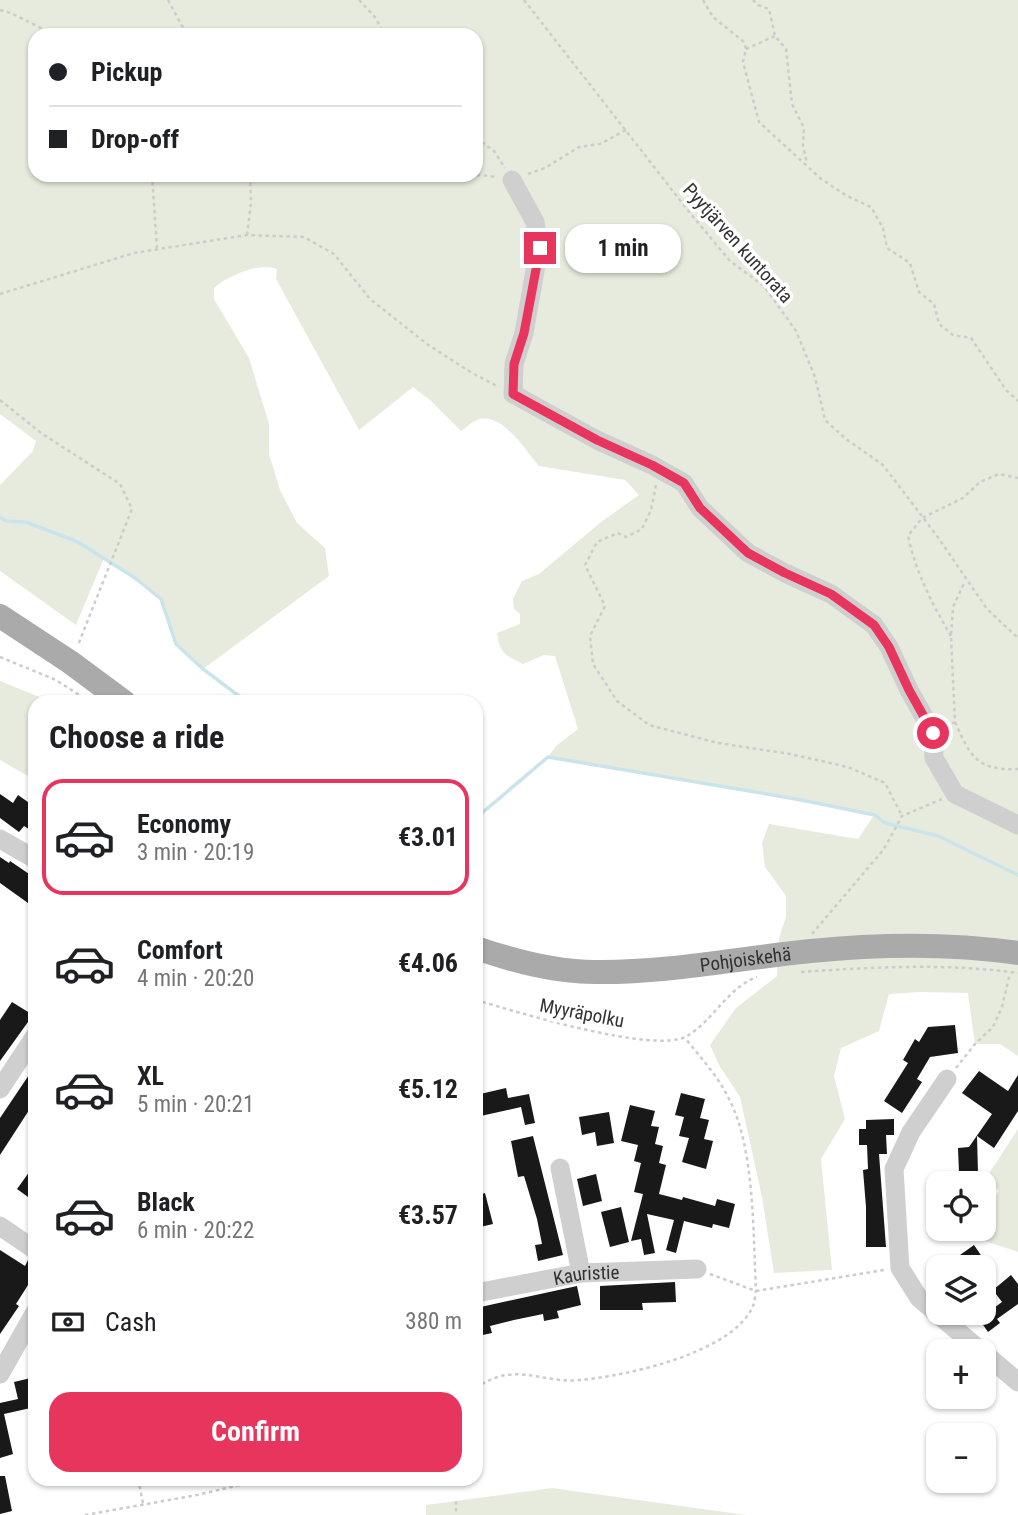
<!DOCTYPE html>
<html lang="en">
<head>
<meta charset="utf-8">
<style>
  :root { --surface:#fff; --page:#f6f6f6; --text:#202124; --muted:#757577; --line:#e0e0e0; --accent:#e8355d }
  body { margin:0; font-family:"Roboto Condensed",sans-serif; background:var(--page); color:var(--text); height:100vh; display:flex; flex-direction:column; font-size:26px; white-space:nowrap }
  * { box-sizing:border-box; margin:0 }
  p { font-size:23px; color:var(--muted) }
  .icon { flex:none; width:38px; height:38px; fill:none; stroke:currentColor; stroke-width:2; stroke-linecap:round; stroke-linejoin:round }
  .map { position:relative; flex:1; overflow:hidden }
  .panel { position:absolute; left:28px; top:695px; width:455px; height:791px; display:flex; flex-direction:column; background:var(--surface); border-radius:21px; box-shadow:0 2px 5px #0004 }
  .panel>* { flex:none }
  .top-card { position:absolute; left:28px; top:28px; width:455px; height:154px; border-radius:21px; box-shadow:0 2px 5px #0004; display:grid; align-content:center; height:154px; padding:0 21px; background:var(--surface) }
  .tools { position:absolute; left:926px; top:1171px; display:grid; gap:14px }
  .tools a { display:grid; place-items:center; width:70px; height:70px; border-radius:14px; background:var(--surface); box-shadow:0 2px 5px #0004; font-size:35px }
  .end { position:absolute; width:32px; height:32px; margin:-16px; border:9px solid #e8355d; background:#fff; box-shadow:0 0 0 4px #fff }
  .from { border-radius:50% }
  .bubble { position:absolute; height:49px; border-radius:21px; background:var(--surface); box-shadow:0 2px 5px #0004; font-size:23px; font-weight:700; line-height:49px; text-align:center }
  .top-card b { display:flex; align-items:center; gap:24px; height:66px; font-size:26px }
  .top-card b+b { border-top:2px solid var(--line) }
  .top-card i { width:18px; height:18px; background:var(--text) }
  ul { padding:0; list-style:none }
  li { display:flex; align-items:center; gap:21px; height:116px; margin:0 14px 10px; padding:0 7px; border:4px solid transparent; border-radius:21px }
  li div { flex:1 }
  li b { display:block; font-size:26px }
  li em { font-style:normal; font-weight:700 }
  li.active { border-color:var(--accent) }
  li>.icon { width:63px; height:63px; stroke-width:1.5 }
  h2 { padding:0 21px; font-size:32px; line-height:84px }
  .pay { display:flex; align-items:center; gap:18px; height:77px; padding:0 21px; font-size:26px }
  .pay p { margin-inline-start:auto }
  .action { display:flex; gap:14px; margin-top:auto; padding:14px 21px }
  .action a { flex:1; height:80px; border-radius:21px; background:var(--accent); color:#fff; font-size:28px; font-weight:700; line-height:80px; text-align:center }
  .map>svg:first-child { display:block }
  .green { fill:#e7ebdd; fill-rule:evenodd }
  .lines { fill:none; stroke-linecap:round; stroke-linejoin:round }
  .stream { stroke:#cae4ec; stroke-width:3.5 }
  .building { fill:#191919 }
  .path { stroke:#ccc; stroke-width:2.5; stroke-dasharray:3.5 3.5; stroke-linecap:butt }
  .minor { stroke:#cfcfcf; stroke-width:19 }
  .major { stroke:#aaa; stroke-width:24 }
  .route { stroke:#e8355d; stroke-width:9 }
  .labels { text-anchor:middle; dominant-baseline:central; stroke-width:7; stroke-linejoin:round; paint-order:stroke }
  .street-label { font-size:19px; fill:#323232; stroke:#fff }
</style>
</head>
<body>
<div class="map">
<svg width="1018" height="1515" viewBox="0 0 1018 1515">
  <rect width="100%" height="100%" fill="#fff"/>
  <g class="green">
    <path d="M0,0H1018V1056L1000,1044H975L968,993L921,992L889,994L879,1031L841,1048L834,1076L845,1119L821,1159L832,1270L774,1273L762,1197L740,1097L719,1065L710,1045L736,1008L777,976L779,938L786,917V896L765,867L762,843L769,824L858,839L874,815L796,799L548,757L556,746L578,729L555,656L544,655L523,664C506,656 499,653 497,633L520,624V614L514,609L513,599L522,581L539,574L601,522L639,495L625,480L539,466C525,450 500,408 475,421C470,423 466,428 461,431L430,400L413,387L359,430L276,279L277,269C259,262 228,276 214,288V299L249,358L269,424V454L280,490L297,523L325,548L329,576L203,669L176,644L161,599L104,558L76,625L0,571V485L33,451L36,441L0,414ZM35,35H476V175H35Z"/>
    <polygon points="0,681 52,702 35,702 35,780 0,760"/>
    <polygon points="1018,1129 1018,1252 985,1241 973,1231 974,1229 984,1228 984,1214 999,1191 986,1178"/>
    <polygon points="552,1488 746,1515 426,1515 426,1505"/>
  </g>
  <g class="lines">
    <g class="stream">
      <polyline points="0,517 6,521 26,522 78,542 135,578 161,599 176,644 203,669 247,702"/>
      <polyline points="476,818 548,757 796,799 875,815 885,823 938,836 1018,875"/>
    </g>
  </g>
  <g class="building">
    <polygon points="0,794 13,803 18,795 35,807 35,833 24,826 19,832 0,818"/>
    <polygon points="0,857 9,863 10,861 35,878 35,908 0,883"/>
    <polygon points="12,1002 33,1015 0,1061 0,1020"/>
    <polygon points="955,1025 958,1053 930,1057 917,1079 922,1082 902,1113 884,1101 908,1063 903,1060 915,1039 919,1042 928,1027"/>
    <polygon points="35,1066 35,1101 0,1155 0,1118"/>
    <polygon points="979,1071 1008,1091 1018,1075 1018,1111 994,1148 977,1136 978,1173 959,1173 958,1148 969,1147 992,1114 962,1093"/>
    <polygon points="506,1088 508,1098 529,1094 535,1123 525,1125 521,1107 476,1117 476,1095"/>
    <polygon points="681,1093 705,1099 700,1118 709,1120 704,1139 713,1141 706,1169 682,1162 689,1138 679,1136 684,1117 675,1115"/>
    <polygon points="630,1105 655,1111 651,1126 659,1127 655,1144 663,1146 659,1163 666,1165 659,1194 682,1200 683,1197 715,1206 717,1199 735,1204 729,1228 713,1224 712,1228 684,1221 676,1253 666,1250 674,1220 647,1214 655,1253 644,1255 641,1239 631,1241 643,1194 634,1192 641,1163 634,1161 638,1145 621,1141"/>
    <polygon points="609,1112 614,1143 597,1146 595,1132 582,1135 579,1117"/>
    <polygon points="894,1119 894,1135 886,1135 887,1154 879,1154 886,1247 866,1247 866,1207 863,1170 868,1169 867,1145 859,1145 859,1129 866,1129 866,1120"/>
    <polygon points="533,1136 563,1255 538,1261 535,1245 542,1244 537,1219 524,1176 518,1177 511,1141"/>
    <polygon points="35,1164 35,1202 17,1189"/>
    <polygon points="596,1174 602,1201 583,1206 577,1179"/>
    <polygon points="485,1193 493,1224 476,1228 476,1196"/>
    <polygon points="621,1207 629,1242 610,1247 601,1212"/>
    <polygon points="974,1245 989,1267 952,1267 963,1259 960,1255"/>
    <polygon points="0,1250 25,1266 28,1260 35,1262 35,1274 16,1304 19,1306 0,1334"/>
    <polygon points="1011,1275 1018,1284 1018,1304 997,1319 1000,1323 988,1332 979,1319 1002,1302 993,1290"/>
    <polygon points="675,1282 676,1302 642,1303 643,1310 600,1310 600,1286"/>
    <polygon points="577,1286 581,1305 557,1311 559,1318 544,1321 543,1314 514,1320 490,1326 492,1333 478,1336 476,1308"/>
    <polygon points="35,1377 35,1407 4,1414 13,1454 0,1458 0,1403 18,1399 14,1382"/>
    <polygon points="0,1476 5,1476 12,1511 0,1514"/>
  </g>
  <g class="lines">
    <g class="path">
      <polyline points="168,0 187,35"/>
      <polyline points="359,0 376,18 384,35"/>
      <polyline points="524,0 690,213 730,261 764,286 796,331 815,377 825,420 846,439 883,465 937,536 987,609 1018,638"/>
      <polyline points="703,0 713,17 744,42 746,49 743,62 759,122 820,178 847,196 871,207 883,228 887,248 910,263 919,292 934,304 939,324 953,335 971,338 1006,390 1018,401"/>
      <polyline points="753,0 758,5 769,9 775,36 786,49 792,104 804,128 803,145 807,164"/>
      <polyline points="0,10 11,13 55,35"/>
      <polyline points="746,49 775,36"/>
      <polyline points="476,138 494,151 505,168"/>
      <polyline points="528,174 545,168 579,147 600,144 626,130"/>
      <polyline points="152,175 157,248"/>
      <polyline points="457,175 461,178 480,175 497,177"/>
      <polyline points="247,235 251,203 250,175"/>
      <polyline points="0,294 134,253 247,235 304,237 334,254 370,299 427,344 472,373 499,387"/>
      <polyline points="0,400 41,433 120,484 132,509 78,645"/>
      <polyline points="656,485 651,510 642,529 626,537 618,533 597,542 585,565 605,606 590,636 593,664 617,701 649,725 718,743 790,754 848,767 885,783 902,816"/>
      <path d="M951,636C932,604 916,573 908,536L922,518L963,498L980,482L999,474L1018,478"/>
      <polyline points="0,657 56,680 90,702"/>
      <path d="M955,722C970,756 977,771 1018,769"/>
      <polyline points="946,727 955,722 951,636 953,607 965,581"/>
      <polyline points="812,934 884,849 902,816 942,799"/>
      <path d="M801,972C873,967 947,963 1018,973"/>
      <path d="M476,1000C514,1011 655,1055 687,1036C713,1021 728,987 757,977"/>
      <polyline points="956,1068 975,1044 993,1027 1002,1007 1010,973"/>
      <polyline points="710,1274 756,1291 884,1270"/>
      <path d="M476,1388C516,1360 540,1384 580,1380C626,1376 733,1353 753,1306C755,1302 755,1295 756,1291C753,1235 755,1148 729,1099C718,1076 701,1058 685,1038"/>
      <polyline points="138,1479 143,1503"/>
      <polyline points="456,1501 456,1515"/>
      <polyline points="85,1515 197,1495 266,1479"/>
    </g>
    <g class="minor">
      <polyline points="512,180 535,222 539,248 524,333 514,364 513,394 597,440 652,465 684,483 700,508 748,553 785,573 831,594 874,625 889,647 909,690 933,733 934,758 955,794 1018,825"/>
      <polyline points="0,839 35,859"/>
      <polyline points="947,1079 911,1132 894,1169 900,1268 919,1298 981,1351"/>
      <polyline points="0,1089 35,1036"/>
      <polyline points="560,1168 581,1273"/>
      <polyline points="0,1226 35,1250"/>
      <path id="s1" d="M476,1293L581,1273L697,1269"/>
      <polyline points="984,1353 1018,1382"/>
      <polyline points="0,1374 35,1312"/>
    </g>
    <g class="major">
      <polyline points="0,616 70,662 124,702"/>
      <path id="s2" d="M476,948C514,961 554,972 595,972C667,973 740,958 811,951C880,944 950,943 1018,953"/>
    </g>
  </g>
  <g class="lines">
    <polyline class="route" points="540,248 524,333 514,364 513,394 597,440 652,465 684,483 700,508 748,553 785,573 831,594 874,625 889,647 909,690 933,733"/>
  </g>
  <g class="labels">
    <g class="street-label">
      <text transform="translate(738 243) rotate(48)">Pyytjärven kuntorata</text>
      <text stroke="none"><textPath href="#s2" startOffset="273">Pohjoiskehä</textPath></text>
      <text transform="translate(582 1013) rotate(11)">Myyräpolku</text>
      <text stroke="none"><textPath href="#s1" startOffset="112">Kauristie</textPath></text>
    </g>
  </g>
</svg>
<div class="tools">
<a><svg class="icon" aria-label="locate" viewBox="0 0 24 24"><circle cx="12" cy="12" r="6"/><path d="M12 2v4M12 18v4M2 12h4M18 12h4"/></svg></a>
<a><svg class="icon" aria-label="layers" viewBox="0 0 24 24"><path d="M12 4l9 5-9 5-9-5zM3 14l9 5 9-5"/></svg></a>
<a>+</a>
<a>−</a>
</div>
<i class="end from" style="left:933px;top:733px"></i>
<i class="end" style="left:540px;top:248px"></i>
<div class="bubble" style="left:565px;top:224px;width:116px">1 min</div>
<div class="top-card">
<b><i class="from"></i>Pickup</b>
<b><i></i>Drop-off</b>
</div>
<section class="panel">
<h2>Choose a ride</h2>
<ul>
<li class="active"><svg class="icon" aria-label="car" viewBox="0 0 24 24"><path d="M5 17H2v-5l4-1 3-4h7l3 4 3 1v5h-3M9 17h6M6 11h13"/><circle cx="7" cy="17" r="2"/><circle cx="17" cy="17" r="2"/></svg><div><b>Economy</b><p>3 min · 20:19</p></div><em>€3.01</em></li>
<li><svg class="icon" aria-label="car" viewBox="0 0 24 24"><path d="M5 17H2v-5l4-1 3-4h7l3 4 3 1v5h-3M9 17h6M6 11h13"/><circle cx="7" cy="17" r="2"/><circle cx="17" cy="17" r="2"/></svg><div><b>Comfort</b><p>4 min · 20:20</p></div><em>€4.06</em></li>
<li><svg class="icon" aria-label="car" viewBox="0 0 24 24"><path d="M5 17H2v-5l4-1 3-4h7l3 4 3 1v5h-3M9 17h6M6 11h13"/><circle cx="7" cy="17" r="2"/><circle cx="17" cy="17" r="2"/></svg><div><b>XL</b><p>5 min · 20:21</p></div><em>€5.12</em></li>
<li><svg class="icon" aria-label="car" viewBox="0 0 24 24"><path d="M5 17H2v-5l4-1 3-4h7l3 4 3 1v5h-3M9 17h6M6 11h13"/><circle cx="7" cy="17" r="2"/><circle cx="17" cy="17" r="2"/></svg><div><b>Black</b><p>6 min · 20:22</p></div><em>€3.57</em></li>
</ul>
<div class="pay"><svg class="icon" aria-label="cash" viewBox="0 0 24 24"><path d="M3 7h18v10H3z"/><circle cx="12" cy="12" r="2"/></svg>Cash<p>380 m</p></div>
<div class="action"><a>Confirm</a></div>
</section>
</div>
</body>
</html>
